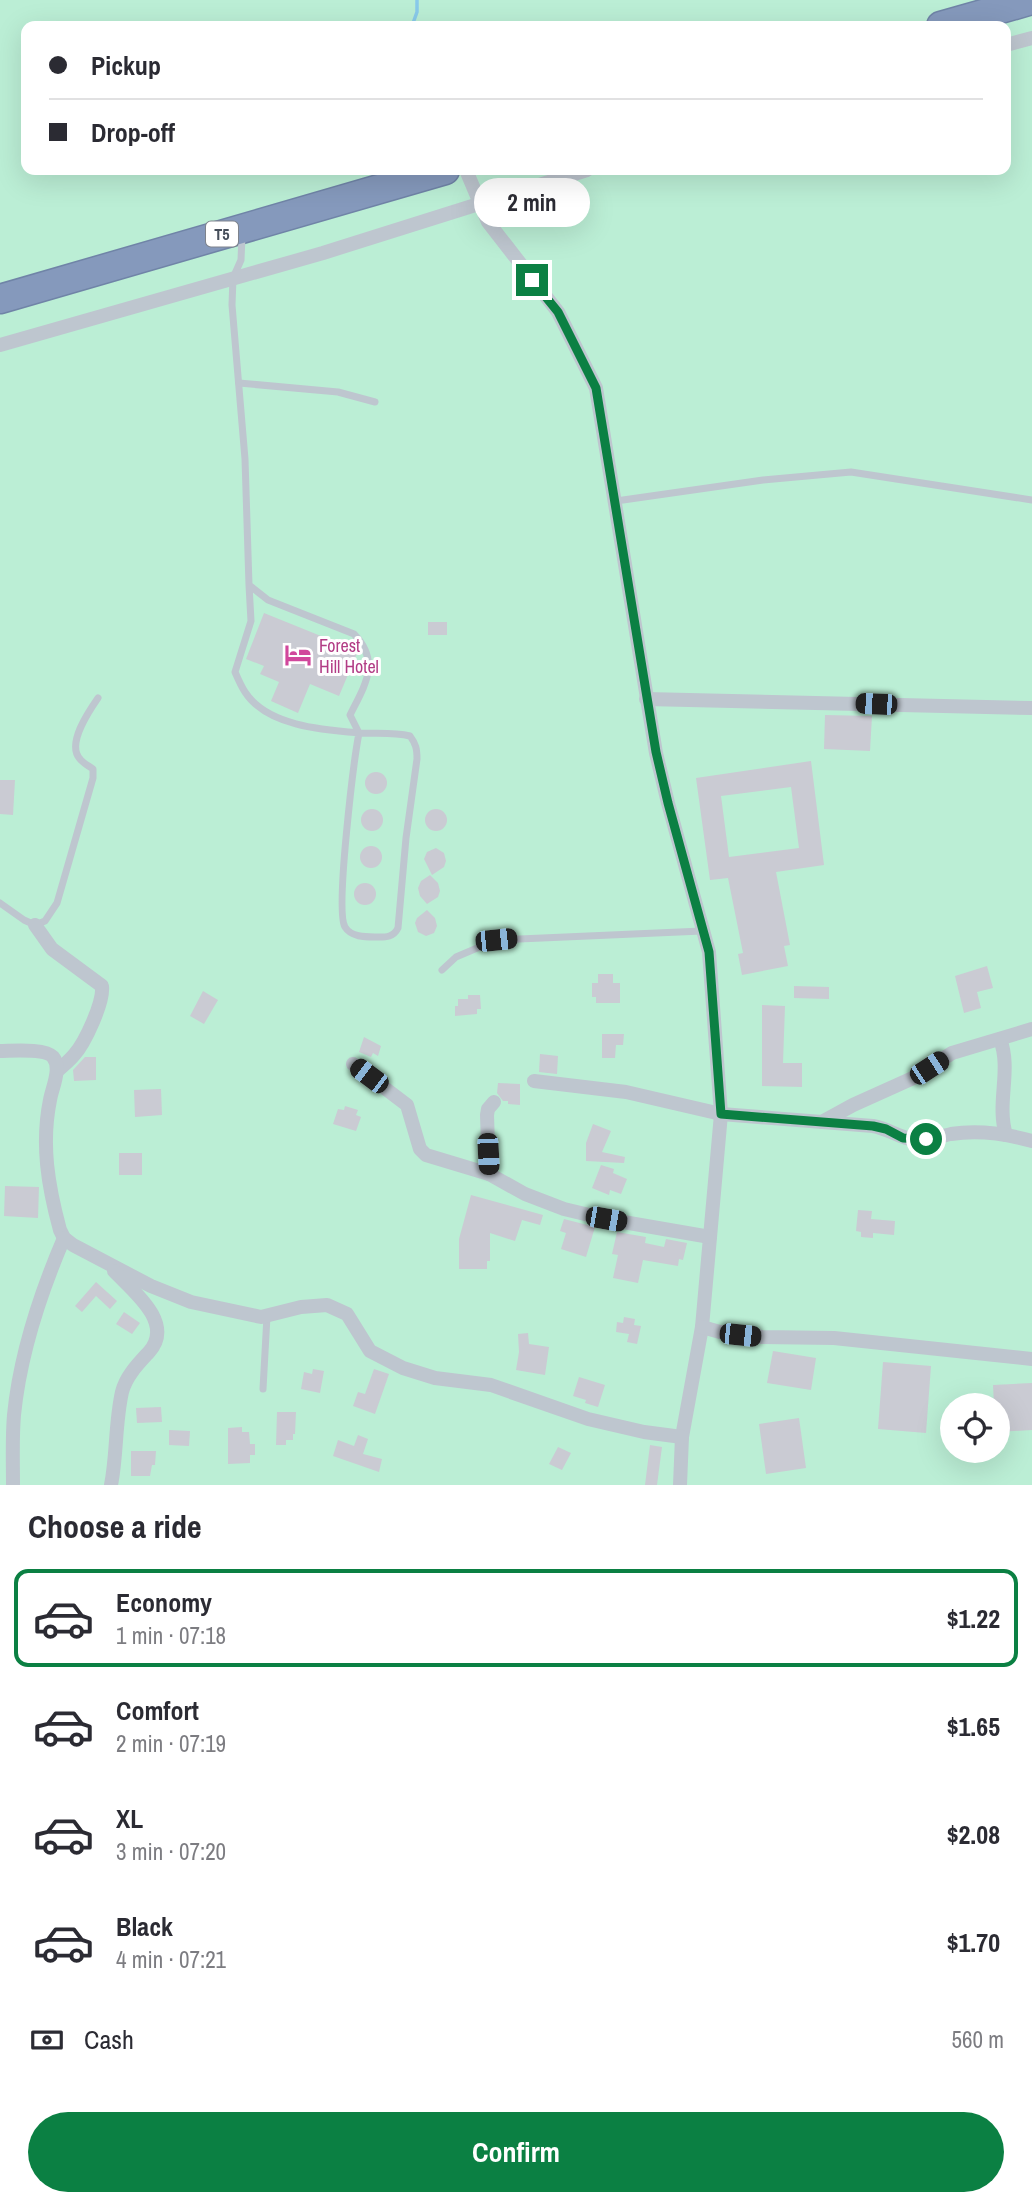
<!DOCTYPE html>
<html lang="en">
<head>
<meta charset="utf-8">
<style>
  :root { --surface:#fff; --page:#f7f7f7; --text:#2b2b33; --muted:#7c7c81; --line:#e1e1e2; --accent:#0b8043 }
  body { margin:0; font-family:"Archivo Narrow",sans-serif; background:var(--page); color:var(--text); height:100vh; display:flex; flex-direction:column; font-size:26px; white-space:nowrap }
  * { box-sizing:border-box; margin:0 }
  p { font-size:23px; color:var(--muted) }
  .icon { flex:none; width:38px; height:38px; fill:none; stroke:currentColor; stroke-width:2; stroke-linecap:round; stroke-linejoin:round }
  .map { position:relative; height:1485px; overflow:hidden }
  .side { display:flex; flex-direction:column; background:var(--surface); flex:1 }
  .side>* { flex:none }
  .guide { position:absolute; left:21px; top:21px; width:990px; height:154px; border-radius:14px; box-shadow:0 7px 28px #0002; display:grid; align-content:center; height:154px; padding:0 28px; background:var(--surface) }
  .tools { position:absolute; left:940px; top:1393px; display:grid; gap:14px }
  .tools a { display:grid; place-items:center; width:70px; height:70px; border-radius:50%; background:var(--surface); box-shadow:0 7px 28px #0002; font-size:35px }
  .end { position:absolute; width:32px; height:32px; margin:-16px; border:9px solid #0b8043; background:#fff; box-shadow:0 0 0 4px #fff }
  .from { border-radius:50% }
  .bubble { position:absolute; height:49px; border-radius:24px; background:var(--surface); box-shadow:0 7px 28px #0002; font-size:23px; font-weight:700; line-height:49px; text-align:center }
  .car { position:absolute; width:21px; height:42px; margin:-21px -10px; border-radius:9px; box-shadow:0 0 5px 2px #0007; background:linear-gradient(#222 24%,#8ab4d8 0 40%,#222 0 76%,#8ab4d8 0 86%,#222 0) }
  .guide b { display:flex; align-items:center; gap:24px; height:66px; font-size:26px }
  .guide b+b { border-top:2px solid var(--line) }
  .guide i { width:18px; height:18px; background:var(--text) }
  ul { padding:0; list-style:none }
  li { display:flex; align-items:center; gap:21px; height:98px; margin:0 14px 10px; padding:0 14px; border:4px solid transparent; border-radius:14px }
  li div { flex:1 }
  li b { display:block; font-size:26px }
  li em { font-style:normal; font-weight:700 }
  li.current { border-color:var(--accent) }
  li>.icon { width:63px; height:63px; stroke-width:1.5 }
  h2 { padding:0 28px; font-size:32px; line-height:84px }
  .pay { display:flex; align-items:center; gap:18px; height:77px; padding:0 28px; font-size:26px }
  .pay p { margin-inline-start:auto }
  .cta { display:flex; gap:14px; margin-top:auto; padding:14px 28px }
  .cta a { flex:1; height:80px; border-radius:42px; background:var(--accent); color:#fff; font-size:28px; font-weight:700; line-height:80px; text-align:center }
  .map>svg:first-child { display:block }
  .green { fill:#bbeed5; fill-rule:evenodd }
  .lines { fill:none; stroke-linecap:round; stroke-linejoin:round }
  .stream { stroke:#89caea; stroke-width:3.5 }
  .building { fill:#cacbd3; fill-rule:evenodd }
  .highway-casing { stroke:#7084a7; stroke-width:31 }
  .lane { stroke:#bec6cf; stroke-width:7 }
  .street { stroke:#bec6cf; stroke-width:14 }
  .highway { stroke:#8599bc; stroke-width:28 }
  .route { stroke:#0b8043; stroke-width:9 }
  .labels { text-anchor:middle; dominant-baseline:central; stroke-width:6; stroke-linejoin:round; paint-order:stroke }
  .shield { fill:#fff; stroke:#7e838c; stroke-width:2 }
  .shield-label { font-size:16px; font-weight:bold; fill:#464e5a }
  .hotel-label { font-size:18px; fill:#b23c85; stroke:#fff; text-anchor:start }
</style>
</head>
<body>
<div class="map">
<svg width="1032" height="1485" viewBox="0 0 1032 1485">
  <rect width="100%" height="100%" fill="#f0eded"/>
  <path class="green" d="M0,0H1032V1485H0ZM26,26H1006V170H26ZM952,1405H998V1451H952Z"/>
  <g class="lines">
    <polyline class="stream" points="412,26 417,12 417,0"/>
  </g>
  <g class="building">
    <polygon points="264,613 358,651 339,696 310,684 298,713 271,701 279,682 260,674 264,666 246,659"/>
    <rect x="428" y="622" width="19" height="13"/>
    <polygon points="825,715 872,716 870,751 824,749"/>
    <path d="M811,761L824,865L776,872L790,945L784,946L788,966L742,975L738,954L743,953L728,878L710,880L696,778ZM791,787L799,848L729,857L721,796Z"/>
    <circle cx="376" cy="783" r="11"/>
    <polygon points="0,780 15,780 13,815 0,814"/>
    <circle cx="372" cy="820" r="11"/>
    <circle cx="436" cy="820" r="11"/>
    <circle cx="371" cy="857" r="11"/>
    <polygon points="436,848 444,853 446,861 444,867 432,875 424,859 427,852"/>
    <polygon points="430,875 438,883 440,891 438,897 427,904 420,896 418,888 421,881"/>
    <circle cx="365" cy="894" r="11"/>
    <polygon points="427,910 435,918 437,926 434,933 426,936 418,932 415,923 417,918"/>
    <polygon points="987,966 993,988 977,992 981,1008 964,1013 955,976"/>
    <polygon points="598,974 613,974 613,983 620,983 620,1003 596,1003 596,997 592,997 592,983 598,983"/>
    <polygon points="794,986 829,987 829,999 794,998"/>
    <polygon points="203,991 218,1000 204,1024 190,1016"/>
    <polygon points="468,995 480,995 481,1009 477,1009 477,1014 455,1016 455,1006 458,1006 458,999 468,999"/>
    <polygon points="762,1005 785,1006 783,1063 802,1063 802,1087 762,1086"/>
    <polygon points="602,1034 624,1034 623,1045 616,1045 615,1058 602,1058"/>
    <polygon points="364,1037 381,1046 378,1056 373,1053 371,1057 359,1052"/>
    <polygon points="540,1054 558,1056 557,1074 539,1072"/>
    <polygon points="85,1057 96,1057 96,1080 74,1081 73,1070"/>
    <polygon points="498,1083 520,1084 520,1105 508,1104 508,1101 503,1101 497,1093"/>
    <polygon points="161,1089 162,1115 135,1117 134,1090"/>
    <polygon points="345,1106 358,1110 356,1115 361,1117 356,1131 333,1124 338,1109 344,1110"/>
    <polygon points="593,1124 611,1131 602,1152 625,1157 624,1163 586,1161 586,1143"/>
    <rect x="119" y="1153" width="23" height="22"/>
    <polygon points="601,1165 614,1169 613,1173 627,1179 621,1194 610,1190 609,1195 592,1188"/>
    <polygon points="5,1186 39,1187 38,1218 4,1216"/>
    <polygon points="471,1195 543,1215 540,1225 522,1220 515,1241 490,1233 490,1261 487,1261 487,1269 459,1269 459,1239"/>
    <polygon points="858,1210 872,1211 871,1219 895,1221 894,1235 873,1233 873,1238 861,1237 861,1232 856,1231"/>
    <polygon points="564,1219 595,1227 586,1257 561,1249 566,1233 560,1231"/>
    <polygon points="617,1232 646,1237 645,1243 664,1247 666,1239 687,1243 683,1260 679,1259 678,1266 643,1260 638,1283 613,1278 618,1255 612,1254"/>
    <polygon points="96,1282 117,1301 110,1309 96,1296 82,1312 75,1306"/>
    <polygon points="124,1312 140,1323 132,1334 116,1324"/>
    <polygon points="624,1317 635,1319 634,1325 641,1326 637,1344 627,1342 629,1334 616,1332 617,1322 623,1323"/>
    <polygon points="528,1333 529,1344 549,1347 545,1375 516,1370 519,1352 518,1334"/>
    <polygon points="773,1351 816,1358 811,1390 767,1383"/>
    <polygon points="883,1362 931,1366 926,1433 878,1429"/>
    <polygon points="313,1369 324,1371 320,1393 301,1389 304,1372 312,1374"/>
    <polygon points="374,1369 389,1374 375,1414 353,1406 358,1392 365,1394"/>
    <polygon points="579,1377 605,1385 598,1407 585,1403 586,1400 573,1396"/>
    <polygon points="1032,1383 1032,1430 998,1432 998,1405 994,1405 993,1385"/>
    <polygon points="161,1407 162,1422 137,1423 136,1408"/>
    <polygon points="277,1412 296,1412 295,1434 293,1434 293,1440 286,1440 286,1445 276,1445"/>
    <polygon points="799,1418 806,1468 766,1474 759,1424"/>
    <polygon points="242,1427 242,1432 249,1432 250,1444 255,1444 255,1455 250,1455 250,1463 228,1464 228,1428"/>
    <polygon points="169,1430 190,1431 189,1446 169,1445"/>
    <polygon points="358,1435 368,1439 363,1454 382,1459 379,1472 333,1456 338,1440 354,1446"/>
    <polygon points="650,1445 662,1447 657,1485 645,1485"/>
    <polygon points="558,1447 571,1453 562,1470 549,1464"/>
    <polygon points="131,1451 156,1451 155,1465 152,1465 150,1476 131,1476"/>
  </g>
  <g class="lines">
    <g class="highway-casing">
      <g id="highway">
        <polyline points="941,26 1032,0"/>
        <polyline points="0,299 445,170"/>
      </g>
    </g>
    <g class="lane">
      <path d="M242,236L241,260L233,278L232,305L245,459L249,585L268,600L354,634C381,662 365,685 350,715L359,733C354,759 335,911 345,927C351,937 365,937 375,937C385,937 393,938 398,928L406,838L417,759C417,749 416,744 410,736C394,732 377,734 360,733C323,730 267,726 245,692C241,686 238,679 235,672L251,621L249,585"/>
      <polyline points="239,383 338,392 375,402"/>
      <polyline points="616,501 763,480 851,472 1032,500"/>
      <path d="M0,903L24,920L35,925L45,921L57,903L93,778V769C89,766 83,763 80,759C66,744 89,711 98,698"/>
      <polyline points="442,970 456,957 496,940 702,931"/>
      <polyline points="263,1389 267,1316"/>
    </g>
    <g class="street">
      <polyline points="1006,45 1032,38"/>
      <polyline points="466,170 488,222 558,312 596,388 656,753 668,803 709,952 721,1114 702,1327 682,1437 680,1485"/>
      <polyline points="0,345 323,253 587,170"/>
      <polyline points="646,699 1032,708"/>
      <path d="M35,925L52,949L102,986C104,1002 85,1043 74,1055C69,1061 63,1066 57,1071"/>
      <path d="M1000,1039C1012,1070 996,1103 1006,1135"/>
      <path d="M0,1051C12,1051 45,1048 53,1057C62,1068 52,1088 50,1100C41,1144 48,1186 60,1230L64,1238L73,1245L151,1286L191,1302L261,1317L301,1307L327,1305L347,1314L370,1351L403,1368L435,1378L491,1385L588,1419L644,1432L682,1437"/>
      <polyline points="353,1064 407,1105 420,1149 426,1155 489,1174 525,1194 564,1209 606,1219 710,1237"/>
      <path d="M534,1081L626,1092L721,1114L873,1126C890,1129 902,1140 919,1140C930,1140 941,1136 951,1134C977,1130 1007,1134 1032,1141"/>
      <polyline points="822,1122 853,1105 913,1078 952,1053 1032,1029"/>
      <polyline points="489,1174 487,1115 488,1109 494,1102"/>
      <polyline points="702,1327 720,1332 762,1337 834,1338 1032,1359"/>
      <path d="M13,1485C13,1462 12,1438 14,1415C20,1354 40,1294 64,1238"/>
      <path d="M111,1485C117,1455 115,1423 122,1392C126,1376 138,1364 149,1352C175,1323 133,1291 114,1271"/>
    </g>
    <use href="#highway" class="highway"/>
  </g>
  <g class="lines">
    <polyline class="route" points="532,280 558,312 596,388 656,752 668,803 709,952 721,1114 873,1126 886,1129 903,1138 926,1139"/>
  </g>
  <defs>
    <g id="hotel-bare" transform="scale(2.1)"><path d="M-6-4.5h1.5V1H6V5H4.5V3h-9V5H-6ZM-4 0a1.8 1.8 0 1 1 3.6 0ZM.5 0V-2.5h3Q6-2.5 6 0Z" fill="#d1479c" stroke="#fff" stroke-width="2.5" paint-order="stroke"/></g>
  </defs>
  <g fill-rule="evenodd">
    <use href="#hotel-bare" x="298" y="655"/>
  </g>
  <g class="labels">
    <rect class="shield" x="206" y="221.5" width="32" height="25" rx="5"/>
    <g class="shield-label">
      <text x="222" y="234">T5</text>
    </g>
    <g class="hotel-label">
      <text x="319" y="645">Forest<tspan x="319" dy="21">Hill Hotel</tspan></text>
    </g>
  </g>
</svg>
<div class="tools">
<a><svg class="icon" aria-label="locate" viewBox="0 0 24 24"><circle cx="12" cy="12" r="6"/><path d="M12 2v4M12 18v4M2 12h4M18 12h4"/></svg></a>
</div>
<i class="end from" style="left:926px;top:1139px"></i>
<i class="end" style="left:532px;top:280px"></i>
<div class="bubble" style="left:474px;top:178px;width:116px">2 min</div>
<i class="car" style="left:876px;top:704px;rotate:272deg"></i>
<i class="car" style="left:496px;top:940px;rotate:84deg"></i>
<i class="car" style="left:929px;top:1068px;rotate:57deg"></i>
<i class="car" style="left:369px;top:1076px;rotate:307deg"></i>
<i class="car" style="left:488px;top:1154px;rotate:177deg"></i>
<i class="car" style="left:606px;top:1219px;rotate:100deg"></i>
<i class="car" style="left:740px;top:1335px;rotate:96deg"></i>
<div class="guide">
<b><i class="from"></i>Pickup</b>
<b><i></i>Drop-off</b>
</div>
</div>
<section class="side">
<h2>Choose a ride</h2>
<ul>
<li class="current"><svg class="icon" aria-label="car" viewBox="0 0 24 24"><path d="M5 17H2v-5l4-1 3-4h7l3 4 3 1v5h-3M9 17h6M6 11h13"/><circle cx="7" cy="17" r="2"/><circle cx="17" cy="17" r="2"/></svg><div><b>Economy</b><p>1 min · 07:18</p></div><em>$1.22</em></li>
<li><svg class="icon" aria-label="car" viewBox="0 0 24 24"><path d="M5 17H2v-5l4-1 3-4h7l3 4 3 1v5h-3M9 17h6M6 11h13"/><circle cx="7" cy="17" r="2"/><circle cx="17" cy="17" r="2"/></svg><div><b>Comfort</b><p>2 min · 07:19</p></div><em>$1.65</em></li>
<li><svg class="icon" aria-label="car" viewBox="0 0 24 24"><path d="M5 17H2v-5l4-1 3-4h7l3 4 3 1v5h-3M9 17h6M6 11h13"/><circle cx="7" cy="17" r="2"/><circle cx="17" cy="17" r="2"/></svg><div><b>XL</b><p>3 min · 07:20</p></div><em>$2.08</em></li>
<li><svg class="icon" aria-label="car" viewBox="0 0 24 24"><path d="M5 17H2v-5l4-1 3-4h7l3 4 3 1v5h-3M9 17h6M6 11h13"/><circle cx="7" cy="17" r="2"/><circle cx="17" cy="17" r="2"/></svg><div><b>Black</b><p>4 min · 07:21</p></div><em>$1.70</em></li>
</ul>
<div class="pay"><svg class="icon" aria-label="cash" viewBox="0 0 24 24"><path d="M3 7h18v10H3z"/><circle cx="12" cy="12" r="2"/></svg>Cash<p>560 m</p></div>
<div class="cta"><a>Confirm</a></div>
</section>
</body>
</html>
